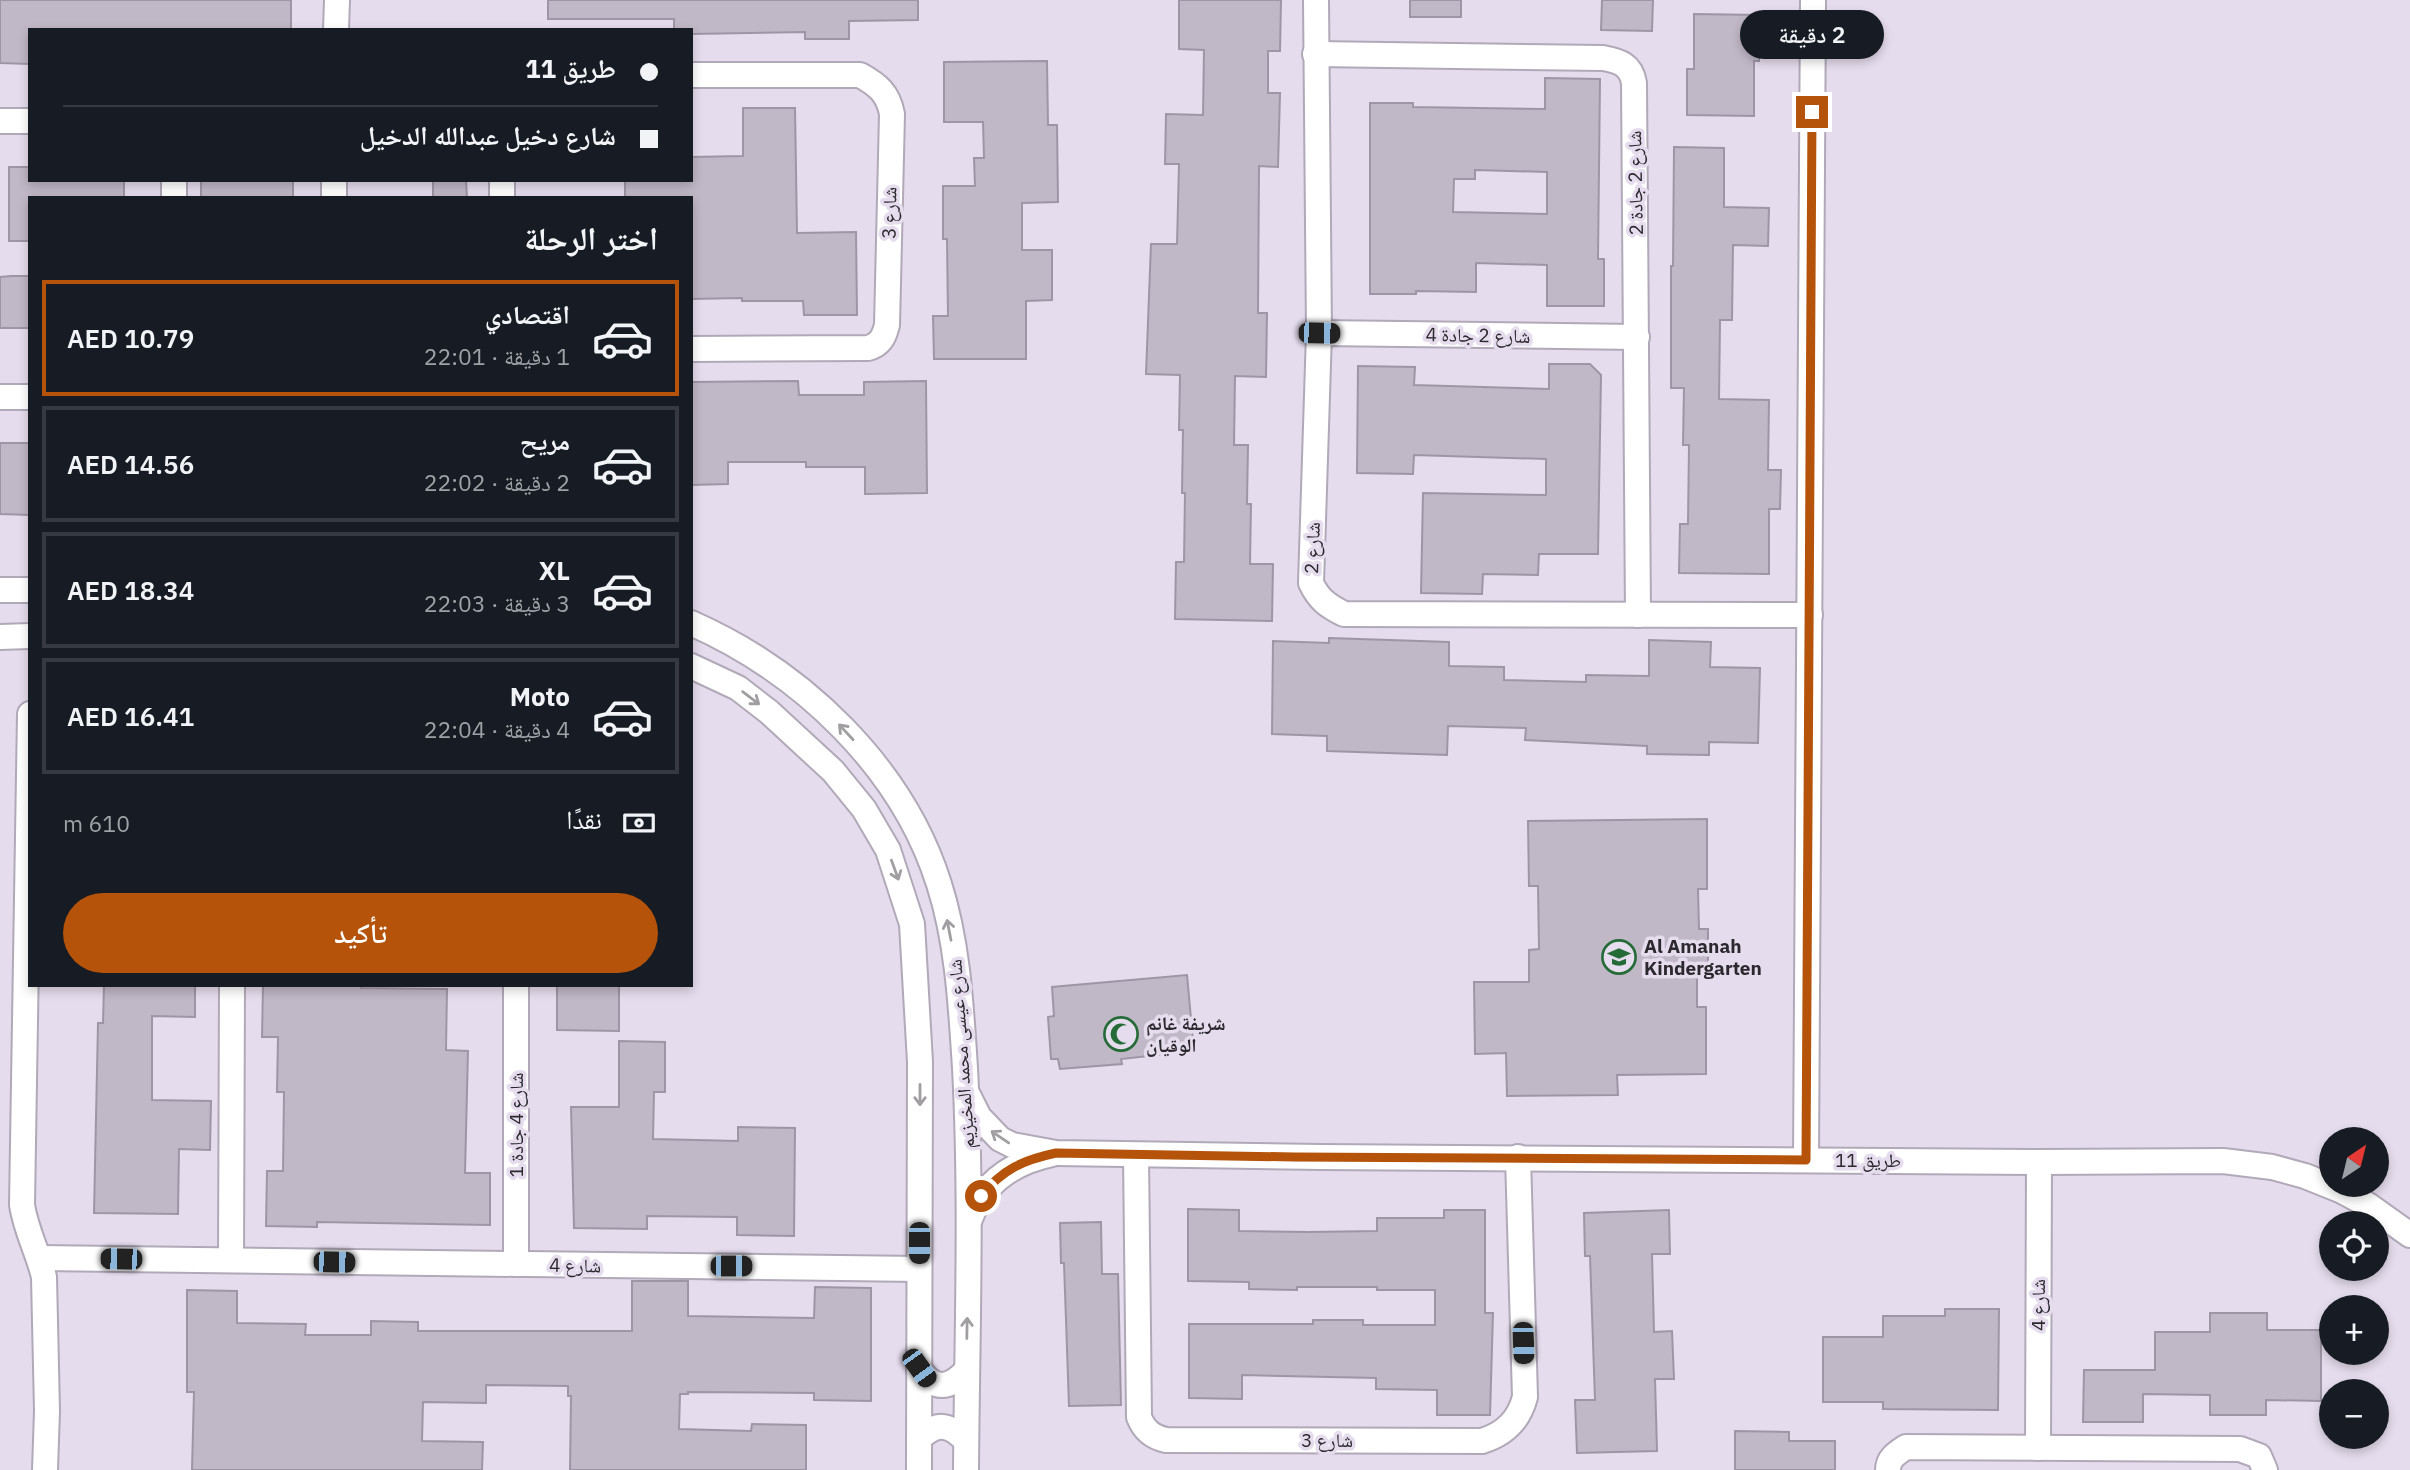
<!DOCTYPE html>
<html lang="ar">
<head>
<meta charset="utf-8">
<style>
  :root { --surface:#171b24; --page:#242831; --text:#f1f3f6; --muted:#9ea1a6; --line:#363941; --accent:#b45309 }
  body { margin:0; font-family:"IBM Plex Sans","Noto Naskh Arabic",sans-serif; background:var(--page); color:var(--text); direction:rtl; height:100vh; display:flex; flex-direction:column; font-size:26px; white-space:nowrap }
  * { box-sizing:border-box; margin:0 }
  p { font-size:23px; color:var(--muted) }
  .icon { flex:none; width:38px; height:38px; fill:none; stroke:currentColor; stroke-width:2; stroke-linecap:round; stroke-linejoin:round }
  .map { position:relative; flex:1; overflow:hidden; direction:ltr }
  .drawer { position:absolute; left:28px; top:196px; width:665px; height:791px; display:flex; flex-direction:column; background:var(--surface); border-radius:0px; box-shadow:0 4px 10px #0003; direction:rtl }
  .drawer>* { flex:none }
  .banner { position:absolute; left:28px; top:28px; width:665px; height:154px; border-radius:0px; box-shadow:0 4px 10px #0003; direction:rtl; display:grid; align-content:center; height:154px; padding:0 35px; background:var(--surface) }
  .needle { width:46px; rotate:35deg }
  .fabs { position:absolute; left:2319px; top:1127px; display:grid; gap:14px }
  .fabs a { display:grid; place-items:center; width:70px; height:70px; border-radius:50%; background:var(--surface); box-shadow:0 4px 10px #0003; font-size:35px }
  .end { position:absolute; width:32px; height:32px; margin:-16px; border:9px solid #b45309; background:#fff; box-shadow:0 0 0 4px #fff }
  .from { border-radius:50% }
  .bubble { position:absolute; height:49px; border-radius:24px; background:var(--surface); box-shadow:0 4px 10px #0003; font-size:23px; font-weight:600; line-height:49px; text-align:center; direction:rtl }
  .car { position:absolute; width:21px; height:42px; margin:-21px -10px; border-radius:9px; box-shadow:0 0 5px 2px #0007; background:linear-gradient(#222 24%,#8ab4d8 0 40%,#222 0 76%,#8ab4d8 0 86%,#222 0) }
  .banner b { display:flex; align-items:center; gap:24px; height:66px; font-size:26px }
  .banner b+b { border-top:2px solid var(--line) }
  .banner i { width:18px; height:18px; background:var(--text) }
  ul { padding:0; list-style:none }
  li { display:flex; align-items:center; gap:21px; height:116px; margin:0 14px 10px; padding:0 21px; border:4px solid var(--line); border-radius:0px }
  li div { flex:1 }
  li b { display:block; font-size:26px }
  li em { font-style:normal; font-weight:600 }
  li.active { border-color:var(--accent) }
  li>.icon { width:63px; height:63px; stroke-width:1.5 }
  h2 { padding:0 35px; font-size:32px; line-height:84px }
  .pay { display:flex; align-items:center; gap:18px; height:77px; padding:0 35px; font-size:26px }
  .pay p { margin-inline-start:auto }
  .button { display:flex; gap:14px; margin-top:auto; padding:14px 35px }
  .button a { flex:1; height:80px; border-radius:42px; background:var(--accent); color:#fff; font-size:28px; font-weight:600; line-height:80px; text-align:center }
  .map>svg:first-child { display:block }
  .building { fill:#c0b7c7; stroke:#9e96a6; stroke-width:2; fill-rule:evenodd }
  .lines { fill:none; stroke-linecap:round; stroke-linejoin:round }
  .minor-casing { stroke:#b1a8b8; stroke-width:28 }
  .minor { stroke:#fff; stroke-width:24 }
  .oneway { stroke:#a09ea1 }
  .route { stroke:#b45309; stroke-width:9 }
  .labels { text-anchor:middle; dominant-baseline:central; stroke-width:7; stroke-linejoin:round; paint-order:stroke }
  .street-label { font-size:19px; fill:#2b282e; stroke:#e5dced }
  .poi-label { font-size:19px; font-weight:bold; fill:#2b282e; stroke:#e5dced; text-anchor:start }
</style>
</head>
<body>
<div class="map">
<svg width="2410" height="1470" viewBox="0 0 2410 1470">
  <rect width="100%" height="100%" fill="#e5dced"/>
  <g class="building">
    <polygon points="0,0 291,0 291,30 30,30 30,64 0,63"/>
    <polygon points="548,0 918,0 918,20 849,21 849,39 805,39 805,32 691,34 691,30 674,30 674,19 548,19"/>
    <polygon points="1179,0 1281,0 1280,51 1268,51 1268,93 1280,93 1278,167 1259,166 1258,313 1267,313 1266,377 1235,376 1234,445 1248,445 1247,504 1251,504 1250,564 1273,564 1272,621 1175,619 1176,562 1184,562 1185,493 1182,493 1183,430 1179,430 1180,375 1146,374 1151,244 1177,244 1179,164 1165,164 1166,114 1203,115 1204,50 1179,49"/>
    <rect x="1410" y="0" width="51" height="17"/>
    <polygon points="1602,0 1653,0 1652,31 1601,30"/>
    <polygon points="1694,14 1759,15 1759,61 1754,61 1754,116 1687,115 1687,69 1694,69"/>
    <polygon points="1047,61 1048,125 1057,125 1058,202 1022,203 1022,250 1052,250 1052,300 1026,301 1026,359 934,359 933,316 948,316 947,239 943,239 943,186 975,186 974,158 984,158 983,122 944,122 944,62"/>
    <path d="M1545,78L1600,79L1598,259H1604V306H1547V265L1476,263V292L1416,291V294H1370V103H1413V107L1545,109ZM1475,170L1547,172V214L1453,212L1454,179H1475Z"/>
    <polygon points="743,108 795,108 797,233 856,232 857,315 804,315 803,301 742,301 742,298 691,299 691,198 625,198 625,180 691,180 691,157 743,156"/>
    <polygon points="1674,147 1724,148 1724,207 1769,208 1768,246 1733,245 1732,320 1720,320 1719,399 1769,400 1768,470 1781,470 1780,509 1769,509 1769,574 1679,573 1680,524 1688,524 1689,445 1683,445 1684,388 1671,388 1671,266 1673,266"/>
    <polygon points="9,167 30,167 30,180 124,180 124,198 30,198 30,241 9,241"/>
    <rect x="201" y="180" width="92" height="18"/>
    <polygon points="433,180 466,180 467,198 433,198"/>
    <polygon points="11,276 30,276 30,328 0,328 0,277"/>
    <polygon points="1549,364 1590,364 1601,375 1598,554 1539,554 1538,575 1483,574 1482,594 1421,593 1423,493 1546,495 1546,459 1414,455 1413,474 1357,473 1358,366 1415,367 1414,385 1549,389"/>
    <polygon points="798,381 799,395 864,395 864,382 926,381 927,493 865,494 865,467 806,467 806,462 728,462 728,484 691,485 691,382"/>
    <polygon points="0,443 30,443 30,515 0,514"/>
    <polygon points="1329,638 1449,642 1449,666 1504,667 1504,680 1586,682 1586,675 1649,676 1649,640 1711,642 1710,667 1760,668 1758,743 1709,742 1709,755 1647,754 1647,746 1525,740 1526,728 1448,726 1447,755 1327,751 1327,736 1272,734 1273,641 1329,643"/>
    <polygon points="1707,819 1707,889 1698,889 1699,929 1708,929 1708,964 1697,964 1697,1007 1706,1007 1706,1074 1617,1075 1618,1095 1507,1096 1506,1053 1475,1054 1474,982 1529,982 1529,950 1539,949 1538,886 1529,886 1528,821"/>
    <polygon points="1187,975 1194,1051 1121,1059 1122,1064 1060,1069 1058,1059 1051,1059 1048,1017 1054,1016 1052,987"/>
    <polygon points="104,985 195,985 195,1017 152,1016 152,1100 211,1101 210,1150 179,1149 178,1214 94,1213 98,1023 103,1023"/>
    <polygon points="263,985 361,985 361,988 447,989 446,1050 468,1051 465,1173 490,1173 490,1225 317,1222 317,1227 266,1226 267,1171 283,1171 284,1092 277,1092 278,1037 262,1037"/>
    <polygon points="557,985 619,985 619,1031 557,1030"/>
    <polygon points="619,1041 665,1042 665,1092 654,1092 653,1139 738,1141 738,1127 795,1128 794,1236 737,1235 737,1217 647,1216 647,1229 574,1228 571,1107 619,1107"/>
    <polygon points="1188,1209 1239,1210 1239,1231 1309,1232 1377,1231 1377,1218 1444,1218 1444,1210 1485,1210 1485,1313 1493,1313 1490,1415 1437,1415 1437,1390 1376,1389 1376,1378 1242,1375 1242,1399 1189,1398 1189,1324 1313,1324 1313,1320 1363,1320 1363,1325 1435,1325 1435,1290 1377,1290 1377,1287 1297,1287 1297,1290 1249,1289 1249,1282 1188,1281"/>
    <polygon points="1669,1210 1670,1254 1652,1254 1654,1332 1672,1331 1674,1379 1655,1379 1657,1451 1577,1453 1575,1400 1595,1400 1590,1256 1585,1256 1584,1213"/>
    <polygon points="1101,1222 1102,1274 1118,1274 1121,1405 1069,1406 1064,1263 1061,1263 1060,1223"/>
    <polygon points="632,1281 688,1281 688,1316 814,1318 815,1287 871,1288 871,1401 814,1400 814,1393 688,1392 688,1394 680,1394 679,1429 751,1431 752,1424 806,1425 806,1470 570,1470 571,1396 568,1396 568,1386 486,1385 486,1403 423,1402 422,1441 483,1442 482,1470 192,1470 194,1392 187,1392 187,1290 237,1291 237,1323 306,1324 305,1335 371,1335 371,1321 418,1322 418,1331 632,1331"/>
    <polygon points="1945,1309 1999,1309 1998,1410 1883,1409 1883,1402 1823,1402 1823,1337 1883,1337 1883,1316 1945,1316"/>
    <polygon points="2210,1313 2267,1313 2267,1330 2321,1330 2321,1401 2266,1400 2266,1415 2210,1415 2210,1395 2143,1394 2143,1422 2083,1422 2084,1370 2155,1370 2155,1332 2210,1332"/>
    <polygon points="1735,1431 1789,1432 1789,1441 1835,1441 1835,1470 1735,1470"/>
  </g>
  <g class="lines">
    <g class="minor-casing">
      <g id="minor">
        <path d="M1316,0L1319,333L1311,583C1319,600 1328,606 1344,614L1810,615"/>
        <polyline points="336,30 337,0"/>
        <path d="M1315,54L1603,58C1620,61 1631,65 1634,83L1638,615"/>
        <path d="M691,75H860C878,85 888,93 892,114L887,325C884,337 880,345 868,348L691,349"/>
        <polyline points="0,121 30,121"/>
        <polyline points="174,180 174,198"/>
        <polyline points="334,180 334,198"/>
        <polyline points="502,180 502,198"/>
        <polyline points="1319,333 1637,337"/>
        <polyline points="0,397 30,397"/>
        <polyline points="0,590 30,590"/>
        <path d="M691,623C802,672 902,767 939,884C958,943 961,1007 965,1068C972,1201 967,1336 966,1470"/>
        <polyline points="0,637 30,636"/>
        <polyline points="691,666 738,688 769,712 833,771 864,809 888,850 912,924 920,1062 919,1470"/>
        <path d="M30,714L22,1205C26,1231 38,1252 44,1277L47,1411L45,1470"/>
        <polyline points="516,985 516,1264"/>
        <polyline points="966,1091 979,1117 1000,1139 1012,1145 1056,1153 1321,1157 2039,1162 2223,1161 2272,1167 2305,1176 2340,1190 2368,1205 2410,1235"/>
        <path d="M1136,1155L1139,1417C1144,1430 1152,1437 1166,1440L1482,1441C1505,1434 1519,1420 1525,1397L1518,1157"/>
        <polyline points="1806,1160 1813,0"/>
        <path d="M970,1219C984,1181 1014,1162 1052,1154"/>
        <polyline points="39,1258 919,1269"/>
        <polyline points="231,1260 232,985"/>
        <path d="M919,1369C934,1390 948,1390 966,1371"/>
        <path d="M919,1439C936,1422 949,1423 966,1441"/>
        <polyline points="2038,1448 2039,1162"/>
        <path d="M1888,1470C1888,1458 1897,1453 1906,1447L2240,1449L2259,1456L2265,1470"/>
      </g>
    </g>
    <use href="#minor" class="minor"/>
  </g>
  <defs><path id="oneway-shaft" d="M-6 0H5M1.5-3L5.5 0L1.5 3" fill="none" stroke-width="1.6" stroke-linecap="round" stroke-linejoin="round" transform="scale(1.75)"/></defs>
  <g class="oneway">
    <use href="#oneway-shaft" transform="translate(751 698) rotate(37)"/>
    <use href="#oneway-shaft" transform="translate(846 732) rotate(-133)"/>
    <use href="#oneway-shaft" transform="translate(895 870) rotate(70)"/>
    <use href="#oneway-shaft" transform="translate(949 930) rotate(-101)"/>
    <use href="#oneway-shaft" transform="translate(920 1095) rotate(90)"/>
    <use href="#oneway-shaft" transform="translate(1000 1137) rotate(-146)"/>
    <use href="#oneway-shaft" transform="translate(967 1328) rotate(-89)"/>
  </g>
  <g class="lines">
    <path class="route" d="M981,1196C1003,1169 1023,1160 1056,1153L1294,1157L1806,1160L1812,112"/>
  </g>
  <defs>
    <g id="school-ring" transform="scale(1.75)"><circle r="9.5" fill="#e5dced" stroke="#256b37" stroke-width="1.5"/><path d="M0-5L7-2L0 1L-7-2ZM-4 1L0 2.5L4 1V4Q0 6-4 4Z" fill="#256b37"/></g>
    <g id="mosque-ring" transform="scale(1.75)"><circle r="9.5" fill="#e5dced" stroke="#256b37" stroke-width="1.5"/><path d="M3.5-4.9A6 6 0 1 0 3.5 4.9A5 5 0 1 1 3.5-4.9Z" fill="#256b37"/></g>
  </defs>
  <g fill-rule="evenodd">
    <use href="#school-ring" x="1619" y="957"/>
    <use href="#mosque-ring" x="1121" y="1034"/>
  </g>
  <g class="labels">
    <g class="street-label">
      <text transform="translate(1635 183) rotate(-91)">شارع 2 جادة 2</text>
      <text transform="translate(889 213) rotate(-89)">شارع 3</text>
      <text transform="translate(1478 335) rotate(1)">شارع 2 جادة 4</text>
      <text transform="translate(1312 548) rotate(-88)">شارع 2</text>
      <text transform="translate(961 1054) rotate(-94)">شارع عيسى محمد المخيزيم</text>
      <text transform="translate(516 1125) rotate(-90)">شارع 4 جادة 1</text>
      <text x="1868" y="1160">طريق 11</text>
      <text transform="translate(575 1265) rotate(1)">شارع 4</text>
      <text transform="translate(2038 1305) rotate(-90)">شارع 4</text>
      <text x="1327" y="1440">شارع 3</text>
    </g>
    <g class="poi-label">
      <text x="1644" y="946">Al Amanah<tspan x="1644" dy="22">Kindergarten</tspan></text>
      <text x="1146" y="1023">شريفة غانم<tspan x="1146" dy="22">الوقيان</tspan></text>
    </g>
  </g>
</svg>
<div class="fabs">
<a><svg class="needle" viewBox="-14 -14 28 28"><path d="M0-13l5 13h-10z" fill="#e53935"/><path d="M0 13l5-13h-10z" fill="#9ea1a6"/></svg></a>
<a><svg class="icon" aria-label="locate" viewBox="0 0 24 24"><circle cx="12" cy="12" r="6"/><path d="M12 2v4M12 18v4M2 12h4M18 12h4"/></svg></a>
<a>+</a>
<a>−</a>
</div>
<i class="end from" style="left:981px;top:1196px"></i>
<i class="end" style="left:1812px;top:112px"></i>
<div class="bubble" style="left:1740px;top:10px;width:144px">2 دقيقة</div>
<i class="car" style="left:1319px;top:333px;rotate:91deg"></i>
<i class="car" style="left:919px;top:1243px;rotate:180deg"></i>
<i class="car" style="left:121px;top:1259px;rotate:271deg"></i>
<i class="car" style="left:334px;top:1262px;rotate:91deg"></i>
<i class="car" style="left:731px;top:1266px;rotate:90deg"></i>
<i class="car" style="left:1523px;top:1343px;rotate:178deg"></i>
<i class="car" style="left:919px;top:1368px;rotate:144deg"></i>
<div class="banner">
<b><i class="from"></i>طريق 11</b>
<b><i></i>شارع دخيل عبدالله الدخيل</b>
</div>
<section class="drawer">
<h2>اختر الرحلة</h2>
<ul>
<li class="active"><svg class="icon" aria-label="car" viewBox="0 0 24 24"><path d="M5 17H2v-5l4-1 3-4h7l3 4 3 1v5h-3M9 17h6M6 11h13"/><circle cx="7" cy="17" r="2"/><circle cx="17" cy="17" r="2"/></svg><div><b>اقتصادي</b><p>1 دقيقة · 22:01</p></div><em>AED 10.79</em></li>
<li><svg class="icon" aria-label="car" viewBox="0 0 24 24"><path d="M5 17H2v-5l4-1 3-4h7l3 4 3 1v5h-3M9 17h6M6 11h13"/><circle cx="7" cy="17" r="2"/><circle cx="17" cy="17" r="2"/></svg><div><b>مريح</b><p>2 دقيقة · 22:02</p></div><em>AED 14.56</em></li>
<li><svg class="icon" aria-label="car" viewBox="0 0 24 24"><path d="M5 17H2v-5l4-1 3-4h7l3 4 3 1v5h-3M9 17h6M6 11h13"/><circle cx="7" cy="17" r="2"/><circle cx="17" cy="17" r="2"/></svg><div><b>XL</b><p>3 دقيقة · 22:03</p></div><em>AED 18.34</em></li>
<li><svg class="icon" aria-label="car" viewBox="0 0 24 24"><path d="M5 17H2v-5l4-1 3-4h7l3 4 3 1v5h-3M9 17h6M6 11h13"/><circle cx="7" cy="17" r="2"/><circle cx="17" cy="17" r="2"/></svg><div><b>Moto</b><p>4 دقيقة · 22:04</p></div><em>AED 16.41</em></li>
</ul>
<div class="pay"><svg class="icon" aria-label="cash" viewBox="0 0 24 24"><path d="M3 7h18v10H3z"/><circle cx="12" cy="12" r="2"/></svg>نقدًا<p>610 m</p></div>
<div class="button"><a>تأكيد</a></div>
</section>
</div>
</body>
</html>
